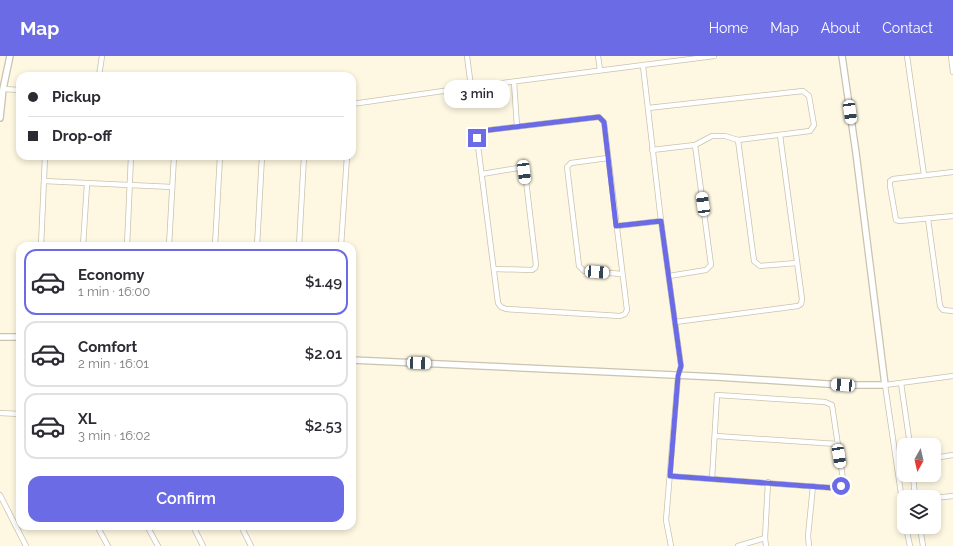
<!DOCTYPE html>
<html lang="en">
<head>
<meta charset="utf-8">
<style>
  :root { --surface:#fff; --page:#f7f7f7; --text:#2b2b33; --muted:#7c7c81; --line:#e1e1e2; --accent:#6b6be5 }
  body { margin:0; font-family:Raleway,sans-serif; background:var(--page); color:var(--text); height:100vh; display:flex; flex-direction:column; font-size:15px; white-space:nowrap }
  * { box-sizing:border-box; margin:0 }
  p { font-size:13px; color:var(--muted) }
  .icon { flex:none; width:22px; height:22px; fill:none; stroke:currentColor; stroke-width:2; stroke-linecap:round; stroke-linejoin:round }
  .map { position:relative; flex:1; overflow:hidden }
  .sheet { position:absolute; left:16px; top:186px; width:340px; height:288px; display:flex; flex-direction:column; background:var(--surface); border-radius:12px; box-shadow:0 2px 6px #0003 }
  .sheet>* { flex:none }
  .hud { position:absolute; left:16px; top:16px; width:340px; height:88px; border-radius:12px; box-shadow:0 2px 6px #0003; display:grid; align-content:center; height:88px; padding:0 12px; background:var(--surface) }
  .needle { width:26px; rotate:188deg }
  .tools { position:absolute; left:897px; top:382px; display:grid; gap:8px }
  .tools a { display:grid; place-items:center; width:44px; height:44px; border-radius:8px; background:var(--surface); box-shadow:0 2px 6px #0003; font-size:20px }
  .end { position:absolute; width:18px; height:18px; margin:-9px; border:5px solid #6b6be5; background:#fff; box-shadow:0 0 0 2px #fff }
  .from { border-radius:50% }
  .bubble { position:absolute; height:28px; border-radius:12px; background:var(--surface); box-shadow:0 2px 6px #0003; font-size:13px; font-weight:600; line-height:28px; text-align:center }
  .car { position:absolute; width:12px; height:24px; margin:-12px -6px; border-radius:5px; box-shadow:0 0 3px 1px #0007; background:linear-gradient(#fff 24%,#345 0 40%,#fff 0 76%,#345 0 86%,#fff 0) }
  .hud b { display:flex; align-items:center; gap:14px; height:38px; font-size:15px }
  .hud b+b { border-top:1px solid var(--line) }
  .hud i { width:10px; height:10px; background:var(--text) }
  ul { padding:7px 0 0; list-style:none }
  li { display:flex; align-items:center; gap:12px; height:66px; margin:0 8px 6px; padding:0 4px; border:2px solid var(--line); border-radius:12px }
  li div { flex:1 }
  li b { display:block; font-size:15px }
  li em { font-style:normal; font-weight:600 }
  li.on { border-color:var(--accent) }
  li>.icon { width:36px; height:36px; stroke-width:1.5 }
  .cta { display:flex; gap:8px; margin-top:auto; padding:8px 12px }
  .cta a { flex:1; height:46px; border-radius:12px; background:var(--accent); color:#fff; font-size:16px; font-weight:600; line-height:46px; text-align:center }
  header { display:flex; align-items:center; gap:24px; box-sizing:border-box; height:56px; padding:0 20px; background:var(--accent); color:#fff }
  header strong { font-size:19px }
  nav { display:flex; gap:22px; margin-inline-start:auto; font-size:14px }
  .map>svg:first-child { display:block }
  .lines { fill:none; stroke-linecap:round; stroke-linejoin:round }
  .minor-casing { stroke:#c9c3af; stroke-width:6 }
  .tertiary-casing { stroke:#c9c3af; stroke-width:8 }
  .minor { stroke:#fff; stroke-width:4.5 }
  .tertiary { stroke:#fff; stroke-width:5.5 }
  .route { stroke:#6b6be5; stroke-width:5 }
</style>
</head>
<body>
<header>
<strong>Map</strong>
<nav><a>Home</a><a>Map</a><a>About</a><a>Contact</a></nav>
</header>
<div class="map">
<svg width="953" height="490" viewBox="0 0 953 490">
  <rect width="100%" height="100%" fill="#fef8e2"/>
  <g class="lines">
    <g class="minor-casing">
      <g id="minor">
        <polyline points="467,0 471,31"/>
        <polyline points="598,0 600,14"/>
        <polyline points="907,0 924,119"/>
        <polyline points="951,0 953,16"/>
        <polyline points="643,10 661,165 681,310 678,320 666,464 671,490"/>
        <polyline points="99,20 102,0"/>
        <polyline points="514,26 517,71"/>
        <polyline points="3,33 20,34"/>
        <polyline points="352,48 471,31 714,0"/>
        <polyline points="648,52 803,35 809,40 814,69 810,75 738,84 725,80 712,80 695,89 652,94"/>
        <polygon points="599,61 604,66 627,254 625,258 620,260 506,253 501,251 498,247 477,82 478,77 481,75"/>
        <polyline points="738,84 754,205 760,210 797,207"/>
        <polyline points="608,102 571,107 567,111 579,210 584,215 622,218"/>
        <polyline points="953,116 893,123 890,125 890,130 896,164 900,165 953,160"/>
        <polyline points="482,118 518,112 523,113 525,116 536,209 535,212 532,214 495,213"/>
        <polyline points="44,125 172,131"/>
        <polyline points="928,163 940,250 943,254 953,255"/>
        <polyline points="617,170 661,165"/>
        <polyline points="41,190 45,100"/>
        <polyline points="83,190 87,128"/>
        <polyline points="127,190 131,100"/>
        <polyline points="169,190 174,100"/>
        <polyline points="215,190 220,100"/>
        <polyline points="257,190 262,100"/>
        <polyline points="299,190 304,100"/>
        <polyline points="341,190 347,100"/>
        <polyline points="669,220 706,214 711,209 695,89"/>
        <polyline points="675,266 798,250 801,248 802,243 780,79"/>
        <polyline points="901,327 910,389"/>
        <polyline points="0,357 20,358"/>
        <polyline points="716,380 837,388"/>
        <polyline points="934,402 953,399"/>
        <polyline points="913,419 915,441"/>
        <polyline points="670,420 834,432 841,430 843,423 832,349 825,346 717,339 712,423"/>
        <polyline points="0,439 26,490"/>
        <polyline points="934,442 953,440"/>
        <polyline points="904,458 885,329 953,320"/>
        <polyline points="97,470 108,490"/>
        <polyline points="147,470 158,490"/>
        <polyline points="193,470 203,490"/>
        <polyline points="241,470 251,490"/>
        <polyline points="906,471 910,490"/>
        <polyline points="920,471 923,490"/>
        <polyline points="738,490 765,482"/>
        <polyline points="766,490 765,482 768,426"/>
        <polyline points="809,490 808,480 813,430"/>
      </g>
    </g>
    <g class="tertiary-casing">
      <g id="tertiary">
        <polyline points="0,62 3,33 10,0"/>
        <polyline points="0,281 20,281"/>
        <polyline points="352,304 717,321 843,329 885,329 856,97 842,0"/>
      </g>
    </g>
    <use href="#minor" class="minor"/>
    <use href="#tertiary" class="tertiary"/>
  </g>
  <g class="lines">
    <polyline class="route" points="477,82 478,77 481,75 599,61 604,66 616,170 661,165 681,310 678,320 670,420 834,432 841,430"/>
  </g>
</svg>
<div class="tools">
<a><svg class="needle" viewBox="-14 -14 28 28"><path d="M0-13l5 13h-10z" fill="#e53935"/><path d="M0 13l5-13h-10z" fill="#7c7c81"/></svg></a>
<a><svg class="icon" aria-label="layers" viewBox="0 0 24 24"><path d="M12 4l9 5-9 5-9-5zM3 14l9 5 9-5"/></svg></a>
</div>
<i class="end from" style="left:841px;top:430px"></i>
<i class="end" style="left:477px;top:82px"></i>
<div class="bubble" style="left:444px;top:24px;width:66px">3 min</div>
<i class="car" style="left:850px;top:56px;rotate:172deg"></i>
<i class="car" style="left:524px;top:116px;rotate:173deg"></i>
<i class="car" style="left:703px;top:148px;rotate:352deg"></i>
<i class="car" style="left:597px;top:216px;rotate:94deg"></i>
<i class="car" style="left:419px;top:307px;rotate:92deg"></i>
<i class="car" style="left:843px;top:329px;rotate:274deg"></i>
<i class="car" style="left:839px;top:400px;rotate:171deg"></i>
<div class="hud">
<b><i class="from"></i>Pickup</b>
<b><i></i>Drop-off</b>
</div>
<section class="sheet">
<ul>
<li class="on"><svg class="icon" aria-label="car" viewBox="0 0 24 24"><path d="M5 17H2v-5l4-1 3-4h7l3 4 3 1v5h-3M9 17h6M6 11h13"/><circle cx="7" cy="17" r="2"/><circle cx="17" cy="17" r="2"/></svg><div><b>Economy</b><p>1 min · 16:00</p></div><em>$1.49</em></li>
<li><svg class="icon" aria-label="car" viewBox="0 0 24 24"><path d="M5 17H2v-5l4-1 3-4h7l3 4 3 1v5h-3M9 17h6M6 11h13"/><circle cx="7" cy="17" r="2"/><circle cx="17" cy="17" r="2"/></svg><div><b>Comfort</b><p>2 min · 16:01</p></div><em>$2.01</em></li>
<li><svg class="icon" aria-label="car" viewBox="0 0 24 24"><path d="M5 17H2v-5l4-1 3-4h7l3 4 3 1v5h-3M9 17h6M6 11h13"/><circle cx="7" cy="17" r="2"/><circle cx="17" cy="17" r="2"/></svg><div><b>XL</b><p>3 min · 16:02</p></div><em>$2.53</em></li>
</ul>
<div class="cta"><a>Confirm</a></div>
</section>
</div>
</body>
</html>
